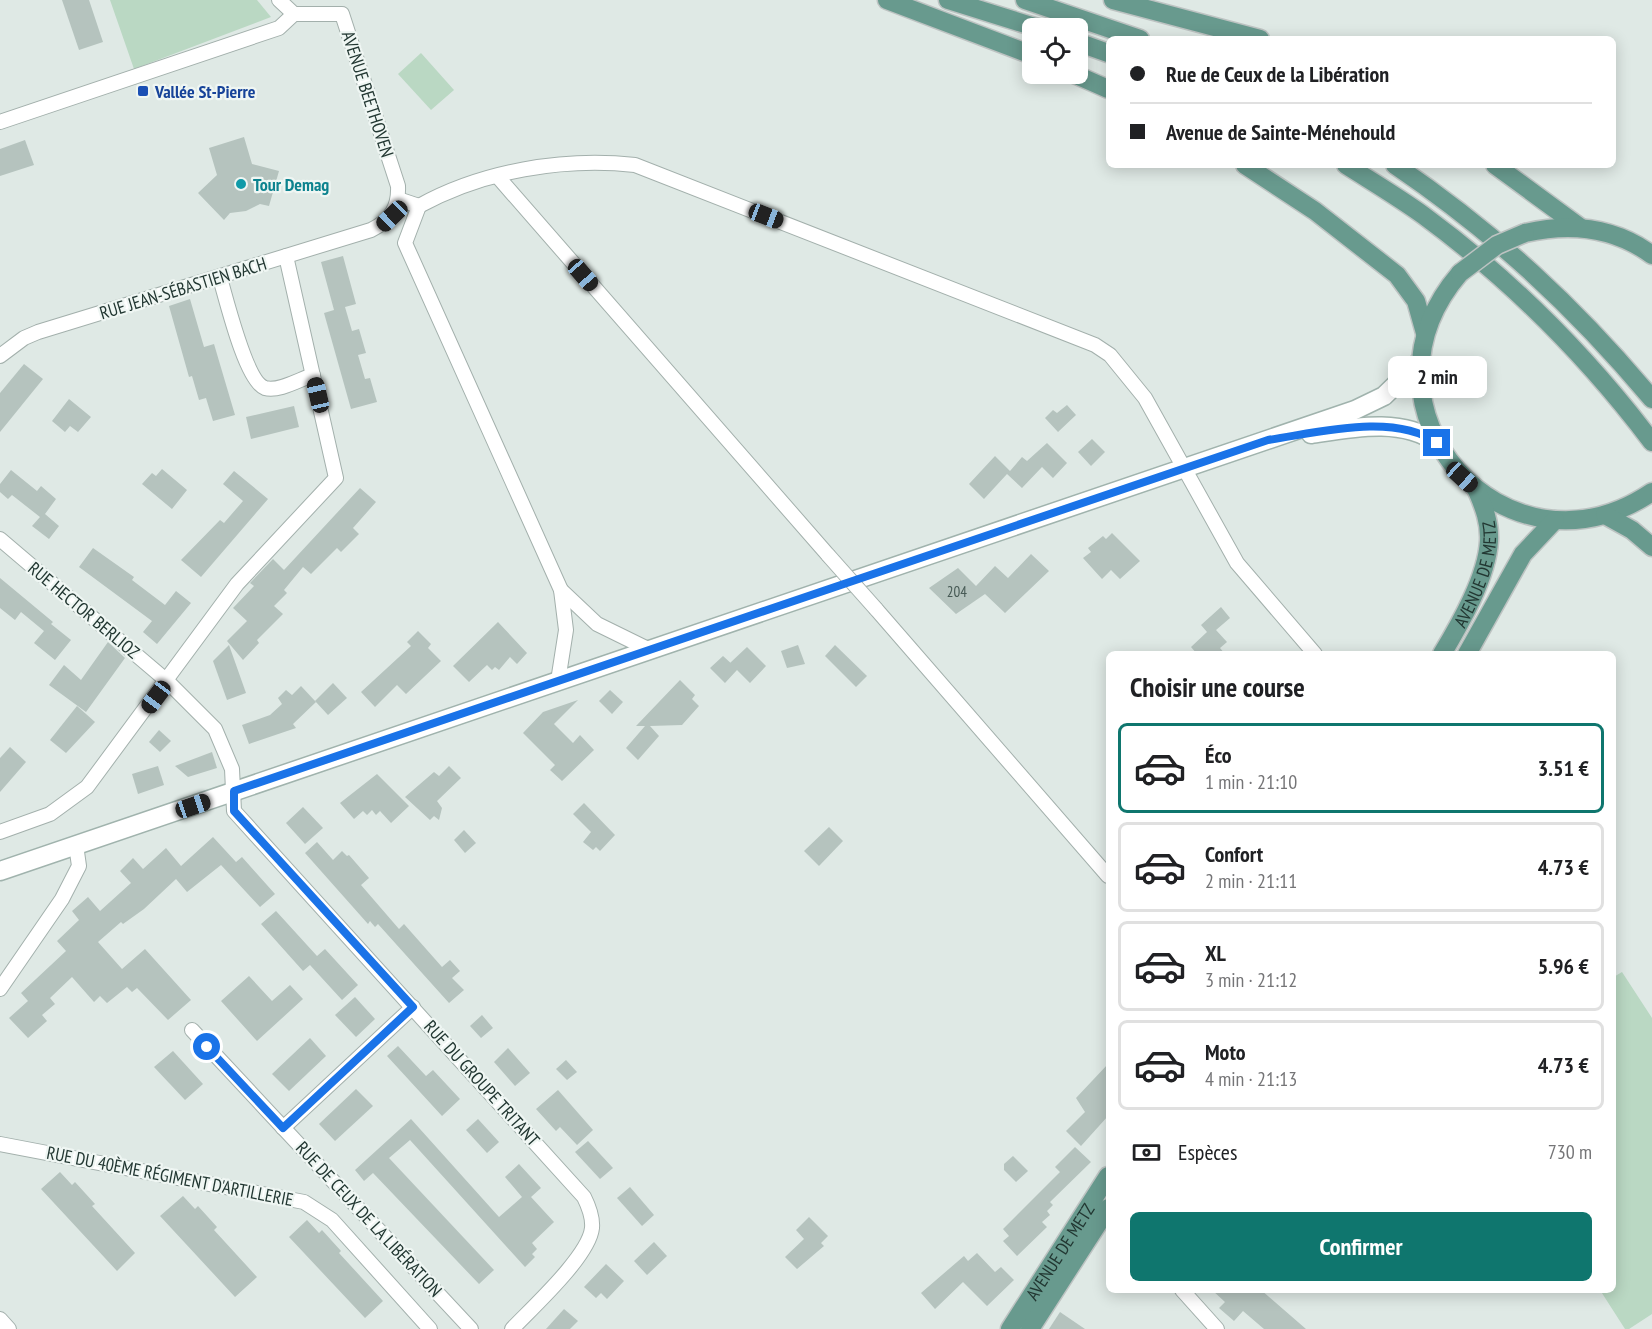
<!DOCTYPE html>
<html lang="fr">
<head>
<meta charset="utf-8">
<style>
  :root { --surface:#fff; --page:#f6f6f6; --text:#202124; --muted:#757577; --line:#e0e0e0; --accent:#0f766e }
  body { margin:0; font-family:"PT Sans Narrow",sans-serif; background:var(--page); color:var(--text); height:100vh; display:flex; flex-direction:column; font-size:22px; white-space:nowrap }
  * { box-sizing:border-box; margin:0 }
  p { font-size:20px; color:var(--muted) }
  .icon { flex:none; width:33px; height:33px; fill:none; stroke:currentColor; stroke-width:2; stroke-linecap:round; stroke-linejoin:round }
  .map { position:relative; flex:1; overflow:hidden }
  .details { position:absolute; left:1106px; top:651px; width:510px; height:642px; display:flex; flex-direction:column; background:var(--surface); border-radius:9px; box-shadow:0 3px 15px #0003 }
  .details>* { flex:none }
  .top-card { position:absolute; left:1106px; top:36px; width:510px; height:132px; border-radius:9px; box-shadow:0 3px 15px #0003; display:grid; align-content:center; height:132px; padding:0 24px; background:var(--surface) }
  .tools { position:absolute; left:1022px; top:18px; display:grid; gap:12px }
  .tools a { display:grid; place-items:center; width:66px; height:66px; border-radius:9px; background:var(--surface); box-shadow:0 3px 15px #0003; font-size:30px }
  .end { position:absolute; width:27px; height:27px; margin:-14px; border:8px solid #1a73e8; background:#fff; box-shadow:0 0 0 3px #fff }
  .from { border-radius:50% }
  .bubble { position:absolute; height:42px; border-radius:9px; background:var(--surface); box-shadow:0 3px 15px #0003; font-size:20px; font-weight:600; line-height:42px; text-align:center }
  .car { position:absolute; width:18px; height:36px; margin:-18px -9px; border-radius:8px; box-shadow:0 0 4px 2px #0007; background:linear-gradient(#222 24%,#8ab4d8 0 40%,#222 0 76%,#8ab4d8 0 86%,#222 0) }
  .top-card b { display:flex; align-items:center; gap:21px; height:57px; font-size:22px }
  .top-card b+b { border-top:2px solid var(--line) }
  .top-card i { width:15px; height:15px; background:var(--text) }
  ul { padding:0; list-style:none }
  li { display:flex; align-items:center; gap:18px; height:90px; margin:0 12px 9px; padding:0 12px; border:3px solid var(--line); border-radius:9px }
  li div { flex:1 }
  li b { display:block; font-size:22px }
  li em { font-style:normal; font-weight:600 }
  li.current { border-color:var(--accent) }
  li>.icon { width:54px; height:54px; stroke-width:1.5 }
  h2 { padding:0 24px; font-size:27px; line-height:72px }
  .pay { display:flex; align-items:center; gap:15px; height:66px; padding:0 24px; font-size:22px }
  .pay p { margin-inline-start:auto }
  .button { display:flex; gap:12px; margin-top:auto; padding:12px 24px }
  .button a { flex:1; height:69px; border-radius:9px; background:var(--accent); color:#fff; font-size:24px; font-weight:600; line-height:69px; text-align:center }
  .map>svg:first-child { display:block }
  .green { fill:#bad8c3 }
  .building { fill:#b5c3be }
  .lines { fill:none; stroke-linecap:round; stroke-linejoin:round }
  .street-casing { stroke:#a3b0ac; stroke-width:16 }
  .secondary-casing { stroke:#a0b3ad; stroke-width:21 }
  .primary-casing { stroke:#bdc3c2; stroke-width:21 }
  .street { stroke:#fff; stroke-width:14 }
  .secondary { stroke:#fff; stroke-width:18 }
  .primary { stroke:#689a8e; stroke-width:18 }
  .street-bridge-casing { stroke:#a3b0ac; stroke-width:16; stroke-linecap:butt }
  .primary-bridge-casing { stroke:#bdc3c2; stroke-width:21; stroke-linecap:butt }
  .street-bridge { stroke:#fff; stroke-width:14 }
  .primary-bridge { stroke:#689a8e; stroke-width:18 }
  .route { stroke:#1a73e8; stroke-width:8 }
  .transit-dot { fill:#1a4fb4; stroke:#eff6f3; stroke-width:2 }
  .culture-dot { fill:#0f9aa8; stroke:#eff6f3; stroke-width:2 }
  .labels { text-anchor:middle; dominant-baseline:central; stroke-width:4.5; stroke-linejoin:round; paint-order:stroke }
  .number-label { font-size:15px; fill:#475a55 }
  .transit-label { font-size:18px; font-weight:bold; fill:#164399; stroke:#eff6f3; text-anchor:start }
  .street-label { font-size:18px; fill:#223732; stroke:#eff6f3 }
  .culture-label { font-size:18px; font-weight:bold; fill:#0d838f; stroke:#eff6f3; text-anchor:start }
</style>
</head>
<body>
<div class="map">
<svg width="1652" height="1329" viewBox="0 0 1652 1329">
  <rect width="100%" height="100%" fill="#dfe9e5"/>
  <g class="green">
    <polygon points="110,0 257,0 271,17 134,69"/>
    <polygon points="421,53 454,90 431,110 398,74"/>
    <polygon points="1622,972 1652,1018 1652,1314 1629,1329 1625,1329 1600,1290 1612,1290 1612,978"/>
  </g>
  <g class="building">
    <polygon points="62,0 89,0 103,42 79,50"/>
    <polygon points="244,137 252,164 279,171 269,206 260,204 246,211 230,213 224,220 198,193 217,175 209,148"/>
    <polygon points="25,140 34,165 0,176 0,149"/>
    <polygon points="343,256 356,304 345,307 352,331 359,329 366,353 358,355 365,379 370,378 377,402 351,409 324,313 334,310 321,262"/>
    <polygon points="190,299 204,347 214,344 235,415 213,421 206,398 199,400 192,376 189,377 169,306"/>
    <polygon points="24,364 43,379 0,432 0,393"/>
    <polygon points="69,399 91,417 78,432 70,426 65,432 52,421"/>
    <polygon points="1067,405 1076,415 1058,432 1045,418 1053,410 1057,413"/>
    <polygon points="294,406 299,427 251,439 246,417"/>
    <polygon points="1092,439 1105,452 1091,466 1078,452"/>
    <polygon points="1047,443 1067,463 1053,478 1042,467 1022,488 1007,474 984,499 969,484 995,456 1010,471 1022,457 1027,461"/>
    <polygon points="162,469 187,490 172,509 142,484 152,473 156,476"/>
    <polygon points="11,470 37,491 41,486 56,499 45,514 59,526 49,539 32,526 40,517 12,495 8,499 0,492 0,484"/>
    <polygon points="234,471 268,499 201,577 181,560 220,520 224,523 243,501 223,484"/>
    <polygon points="360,488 376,502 353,528 359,534 341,552 337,548 311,574 303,567 284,590 287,593 274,606 283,614 257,640 259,643 243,660 227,641 247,621 233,608 254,586 250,583 273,559 284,570"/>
    <polygon points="1112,533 1140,561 1120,579 1111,570 1102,579 1083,558 1091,552 1088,548 1103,536 1106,539"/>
    <polygon points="93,548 134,577 132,580 165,605 176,591 191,603 157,644 143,632 152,621 79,567"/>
    <polygon points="1031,554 1049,571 1005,613 985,594 956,614 929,588 958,568 976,586 995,566 1008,578"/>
    <polygon points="0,578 53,622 51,624 71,640 55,660 34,643 44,631 21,612 15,620 0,608"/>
    <polygon points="1221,607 1230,618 1216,630 1227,642 1220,648 1225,654 1197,654 1191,647 1207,632 1201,625"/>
    <polygon points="498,622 527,653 517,664 510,657 499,670 495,667 492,670 487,665 469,682 453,666"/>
    <polygon points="418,631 431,644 428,648 441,661 406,694 397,685 375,707 361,692 411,646 407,642"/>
    <polygon points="108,642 125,658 86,712 49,685 64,665 81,680"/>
    <polygon points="229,645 246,693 227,700 213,661"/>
    <polygon points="798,645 805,664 787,668 781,651"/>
    <polygon points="835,645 867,676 856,687 825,656"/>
    <polygon points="747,647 766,666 750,683 737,670 725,683 710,668 723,656 734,666 730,663"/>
    <polygon points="680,680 695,695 692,699 699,706 682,725 650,726 659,736 638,760 626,748 645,726 636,726"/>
    <polygon points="333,683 347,698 328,715 315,701"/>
    <polygon points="301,686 316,702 293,724 296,728 249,744 242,725 270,715 282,704 278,698 286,690 292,695"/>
    <polygon points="610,690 623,702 612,714 599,701"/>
    <polygon points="578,700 554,724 573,743 580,735 594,750 562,781 550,770 555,765 523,733 543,712"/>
    <polygon points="77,706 95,722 66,753 50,740"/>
    <polygon points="159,730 171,741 160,752 149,742"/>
    <polygon points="10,747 26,762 0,792 0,758"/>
    <polygon points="212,752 217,768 188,777 175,766"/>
    <polygon points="158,766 164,785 138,794 132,774"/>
    <polygon points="449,766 461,778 437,801 442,808 439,820 434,816 430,820 405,797 434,772 439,776"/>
    <polygon points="377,774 409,806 391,823 380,811 376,815 372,810 367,815 363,811 354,819 340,803"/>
    <polygon points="584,803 615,835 600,851 596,847 593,850 583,842 591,832 573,814"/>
    <polygon points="303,807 323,828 305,844 286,823"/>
    <polygon points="829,827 843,841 819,866 804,851"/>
    <polygon points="464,830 476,843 465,853 454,840"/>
    <polygon points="213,837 236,862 242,857 275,894 260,907 221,865 187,892 176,879 144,909 123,924 121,922 98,942 122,969 145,949 191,1000 168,1020 137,988 132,992 127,987 107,1003 100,996 94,1002 72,977 50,998 55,1004 42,1015 47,1021 28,1038 9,1018 28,1001 21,993 66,951 57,941 79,920 72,911 88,897 100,911 131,883 120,871 133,858 143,869 166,848 181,866"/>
    <polygon points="317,842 333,860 342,851 347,856 349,855 369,878 361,885 399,929 404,924 442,967 450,960 460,971 452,978 464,990 449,1003 378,924 375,927 370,921 368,924 305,853"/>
    <polygon points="276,911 317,956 325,949 358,985 342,1000 310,965 303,971 261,924"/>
    <polygon points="249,976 272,1001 290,985 303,999 257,1041 221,1001"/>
    <polygon points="355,997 375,1019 356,1037 335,1015"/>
    <polygon points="482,1015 493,1028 481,1038 470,1026"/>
    <polygon points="310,1038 326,1056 289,1091 272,1074"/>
    <polygon points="398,1046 426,1076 433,1070 460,1099 442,1116 387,1056"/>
    <polygon points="508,1048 530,1073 515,1086 494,1062"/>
    <polygon points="173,1051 203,1084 185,1100 154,1067"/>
    <polygon points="566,1060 577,1072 567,1080 556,1069"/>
    <polygon points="1108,1064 1108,1116 1081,1146 1066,1131 1085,1112 1076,1098"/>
    <polygon points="356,1089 373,1106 335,1141 319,1124"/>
    <polygon points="558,1090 593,1130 577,1145 560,1127 556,1131 536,1109"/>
    <polygon points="411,1119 499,1217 522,1197 505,1177 519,1164 541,1188 531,1197 554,1222 532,1243 537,1249 532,1254 535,1257 525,1267 410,1140 389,1158 494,1270 479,1284 373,1173 364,1181 355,1170"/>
    <polygon points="478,1119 499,1142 487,1153 466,1130"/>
    <polygon points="588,1141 613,1168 600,1179 575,1152"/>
    <polygon points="1075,1147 1091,1162 1050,1202 1053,1205 1047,1211 1050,1215 1042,1222 1047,1227 1017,1256 1003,1241 1009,1236 1003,1229 1060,1172 1055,1167"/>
    <polygon points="1013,1156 1028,1171 1016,1182 1004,1170 1004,1164"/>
    <polygon points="60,1172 72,1185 75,1182 95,1204 92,1206 135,1253 117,1271 41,1189"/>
    <polygon points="630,1187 654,1215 642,1226 617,1198"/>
    <polygon points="183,1196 195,1209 198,1206 217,1227 214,1230 257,1277 235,1297 160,1216"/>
    <polygon points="809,1217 828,1236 821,1243 824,1246 797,1269 785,1257 804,1239 796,1230"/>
    <polygon points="307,1220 319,1233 322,1230 341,1251 339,1253 383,1301 365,1318 289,1237"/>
    <polygon points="654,1242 667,1256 647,1275 634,1261"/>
    <polygon points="977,1253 995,1272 1001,1267 1014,1280 987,1306 963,1282 935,1309 921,1293 964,1256 968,1261"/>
    <polygon points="606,1264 624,1281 607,1299 601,1293 596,1298 584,1287"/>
    <polygon points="1212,1290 1261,1290 1306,1329 1264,1329 1243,1311 1234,1321 1219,1308 1225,1302"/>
    <polygon points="564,1309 578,1321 570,1329 546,1329"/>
    <polygon points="1060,1312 1085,1329 1049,1329"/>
  </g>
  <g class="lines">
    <g class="street-casing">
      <g id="street">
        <polyline points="0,122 279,28 294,14"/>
        <polyline points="498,177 828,555"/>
        <polyline points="398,199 419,206 405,243 561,590 566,630 558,681"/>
        <path d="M419,206C482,171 564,157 635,165L1095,345L1110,355L1145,398L1237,563L1315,654"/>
        <path d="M220,278C226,298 246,382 265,388C279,392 300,379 313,375"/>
        <path d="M0,356L24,338L38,332L371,230C391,220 399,207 398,186L342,14H294L279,0"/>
        <path d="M0,539L167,681L215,729L232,769L234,811L584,1197C589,1207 593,1217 592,1228C589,1256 533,1307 512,1329"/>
        <polyline points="561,590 597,624 650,650"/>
        <polyline points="876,609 1108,876"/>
        <polyline points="0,832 50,814 87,787 237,584 336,478 286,256"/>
        <polyline points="0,989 62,899 79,866 76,845"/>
        <polyline points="192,1030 471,1329"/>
        <polyline points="283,1128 413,1007"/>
        <polyline points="0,1144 304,1202 332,1220 430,1329"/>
        <polyline points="1182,1290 1217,1329"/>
        <polyline points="0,1319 9,1329"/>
      </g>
    </g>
    <g class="secondary-casing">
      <g id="secondary">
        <path d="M1311,434C1351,428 1402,417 1437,443"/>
        <polyline points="0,871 1355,410 1384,396 1420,361"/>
      </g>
    </g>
    <g class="primary-casing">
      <g id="primary">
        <polyline points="887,0 1032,55"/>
        <polyline points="948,0 1038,28"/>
        <polyline points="1025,0 1140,39"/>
        <polyline points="1113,0 1260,39"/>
        <polyline points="1077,42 1108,53"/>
        <polyline points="1074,74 1108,89"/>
        <polyline points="1245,165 1315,211 1397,275 1416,301 1425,333"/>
        <path d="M1346,165C1371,181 1398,197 1423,215C1510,279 1587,356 1652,442"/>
        <path d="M1395,165C1495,233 1575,307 1652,399"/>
        <polyline points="1495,165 1581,228"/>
        <path d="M1525,233C1569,223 1614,227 1652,255"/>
        <path d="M1460,273C1344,408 1505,591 1652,492"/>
        <polyline points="1605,515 1632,530 1652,547"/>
        <path id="s1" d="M1442,654C1460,624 1487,577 1489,541C1490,523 1484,507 1477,491"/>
        <polyline points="1467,654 1523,554 1555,520"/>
        <path id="s2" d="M1010,1329L1108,1176"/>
        <polyline points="1030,1329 1108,1208"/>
      </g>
    </g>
    <use href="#street" class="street"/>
    <use href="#secondary" class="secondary"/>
    <use href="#primary" class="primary"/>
    <g class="street-bridge-casing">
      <polyline id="street-bridge" points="828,555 876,609"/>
    </g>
    <g class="primary-bridge-casing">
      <polyline id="primary-bridge" points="1460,273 1497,245 1525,233"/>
    </g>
    <use href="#street-bridge" class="street-bridge"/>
    <use href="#primary-bridge" class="primary-bridge"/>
  </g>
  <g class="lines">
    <path class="route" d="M207,1047L283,1128L413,1007L234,811V791L1268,440C1317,433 1394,412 1437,443"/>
  </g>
  <rect class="transit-dot" x="137" y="85" width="12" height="12" rx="3"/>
  <circle class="culture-dot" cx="241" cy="184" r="6"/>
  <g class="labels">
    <g class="number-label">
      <text x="957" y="591">204</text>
    </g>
    <g class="transit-label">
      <text x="155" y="91">Vallée St-Pierre</text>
    </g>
    <g class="street-label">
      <text transform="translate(368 94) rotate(72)">AVENUE BEETHOVEN</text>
      <text transform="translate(183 288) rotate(-17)">RUE JEAN-SÉBASTIEN BACH</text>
      <text stroke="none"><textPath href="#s1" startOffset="88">AVENUE DE METZ</textPath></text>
      <text transform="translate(84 610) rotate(40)">RUE HECTOR BERLIOZ</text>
      <text transform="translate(482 1083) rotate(48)">RUE DU GROUPE TRITANT</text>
      <text transform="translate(170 1176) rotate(11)">RUE DU 40ÈME RÉGIMENT D'ARTILLERIE</text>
      <text transform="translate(369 1219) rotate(47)">RUE DE CEUX DE LA LIBÉRATION</text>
      <text stroke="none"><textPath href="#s2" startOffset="92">AVENUE DE METZ</textPath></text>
    </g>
    <g class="culture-label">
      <text x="253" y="184">Tour Demag</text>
    </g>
  </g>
</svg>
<div class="tools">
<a><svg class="icon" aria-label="locate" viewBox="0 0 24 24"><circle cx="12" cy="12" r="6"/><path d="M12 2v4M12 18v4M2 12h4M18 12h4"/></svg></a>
</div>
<i class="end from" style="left:207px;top:1047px"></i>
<i class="end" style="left:1437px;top:443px"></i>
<div class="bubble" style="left:1388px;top:356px;width:99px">2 min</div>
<i class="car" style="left:392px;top:216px;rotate:226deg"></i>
<i class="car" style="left:766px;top:216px;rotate:111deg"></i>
<i class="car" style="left:583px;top:275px;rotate:139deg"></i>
<i class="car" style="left:318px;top:395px;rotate:347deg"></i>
<i class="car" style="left:1462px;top:477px;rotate:132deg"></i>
<i class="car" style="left:156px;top:697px;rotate:217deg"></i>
<i class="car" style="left:193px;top:806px;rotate:71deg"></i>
<div class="top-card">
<b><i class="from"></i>Rue de Ceux de la Libération</b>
<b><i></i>Avenue de Sainte-Ménehould</b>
</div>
<section class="details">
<h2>Choisir une course</h2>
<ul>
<li class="current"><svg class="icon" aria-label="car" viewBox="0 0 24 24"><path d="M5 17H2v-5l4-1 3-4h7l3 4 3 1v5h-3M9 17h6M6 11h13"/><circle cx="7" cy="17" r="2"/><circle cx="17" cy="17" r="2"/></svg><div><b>Éco</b><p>1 min · 21:10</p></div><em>3.51 €</em></li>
<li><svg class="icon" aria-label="car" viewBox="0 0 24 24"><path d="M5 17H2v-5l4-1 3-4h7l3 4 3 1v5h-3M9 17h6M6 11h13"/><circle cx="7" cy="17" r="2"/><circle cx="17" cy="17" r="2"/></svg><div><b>Confort</b><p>2 min · 21:11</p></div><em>4.73 €</em></li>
<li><svg class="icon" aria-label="car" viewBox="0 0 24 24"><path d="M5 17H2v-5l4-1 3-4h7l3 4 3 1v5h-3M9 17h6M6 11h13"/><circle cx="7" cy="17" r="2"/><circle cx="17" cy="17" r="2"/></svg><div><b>XL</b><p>3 min · 21:12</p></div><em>5.96 €</em></li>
<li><svg class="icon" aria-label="car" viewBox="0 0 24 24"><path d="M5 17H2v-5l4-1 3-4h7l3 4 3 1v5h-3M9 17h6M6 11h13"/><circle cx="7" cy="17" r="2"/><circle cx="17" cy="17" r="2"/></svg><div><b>Moto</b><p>4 min · 21:13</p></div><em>4.73 €</em></li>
</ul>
<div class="pay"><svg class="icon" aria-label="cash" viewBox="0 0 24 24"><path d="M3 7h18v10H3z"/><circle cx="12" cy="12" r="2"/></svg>Espèces<p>730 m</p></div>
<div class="button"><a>Confirmer</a></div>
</section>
</div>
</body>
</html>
